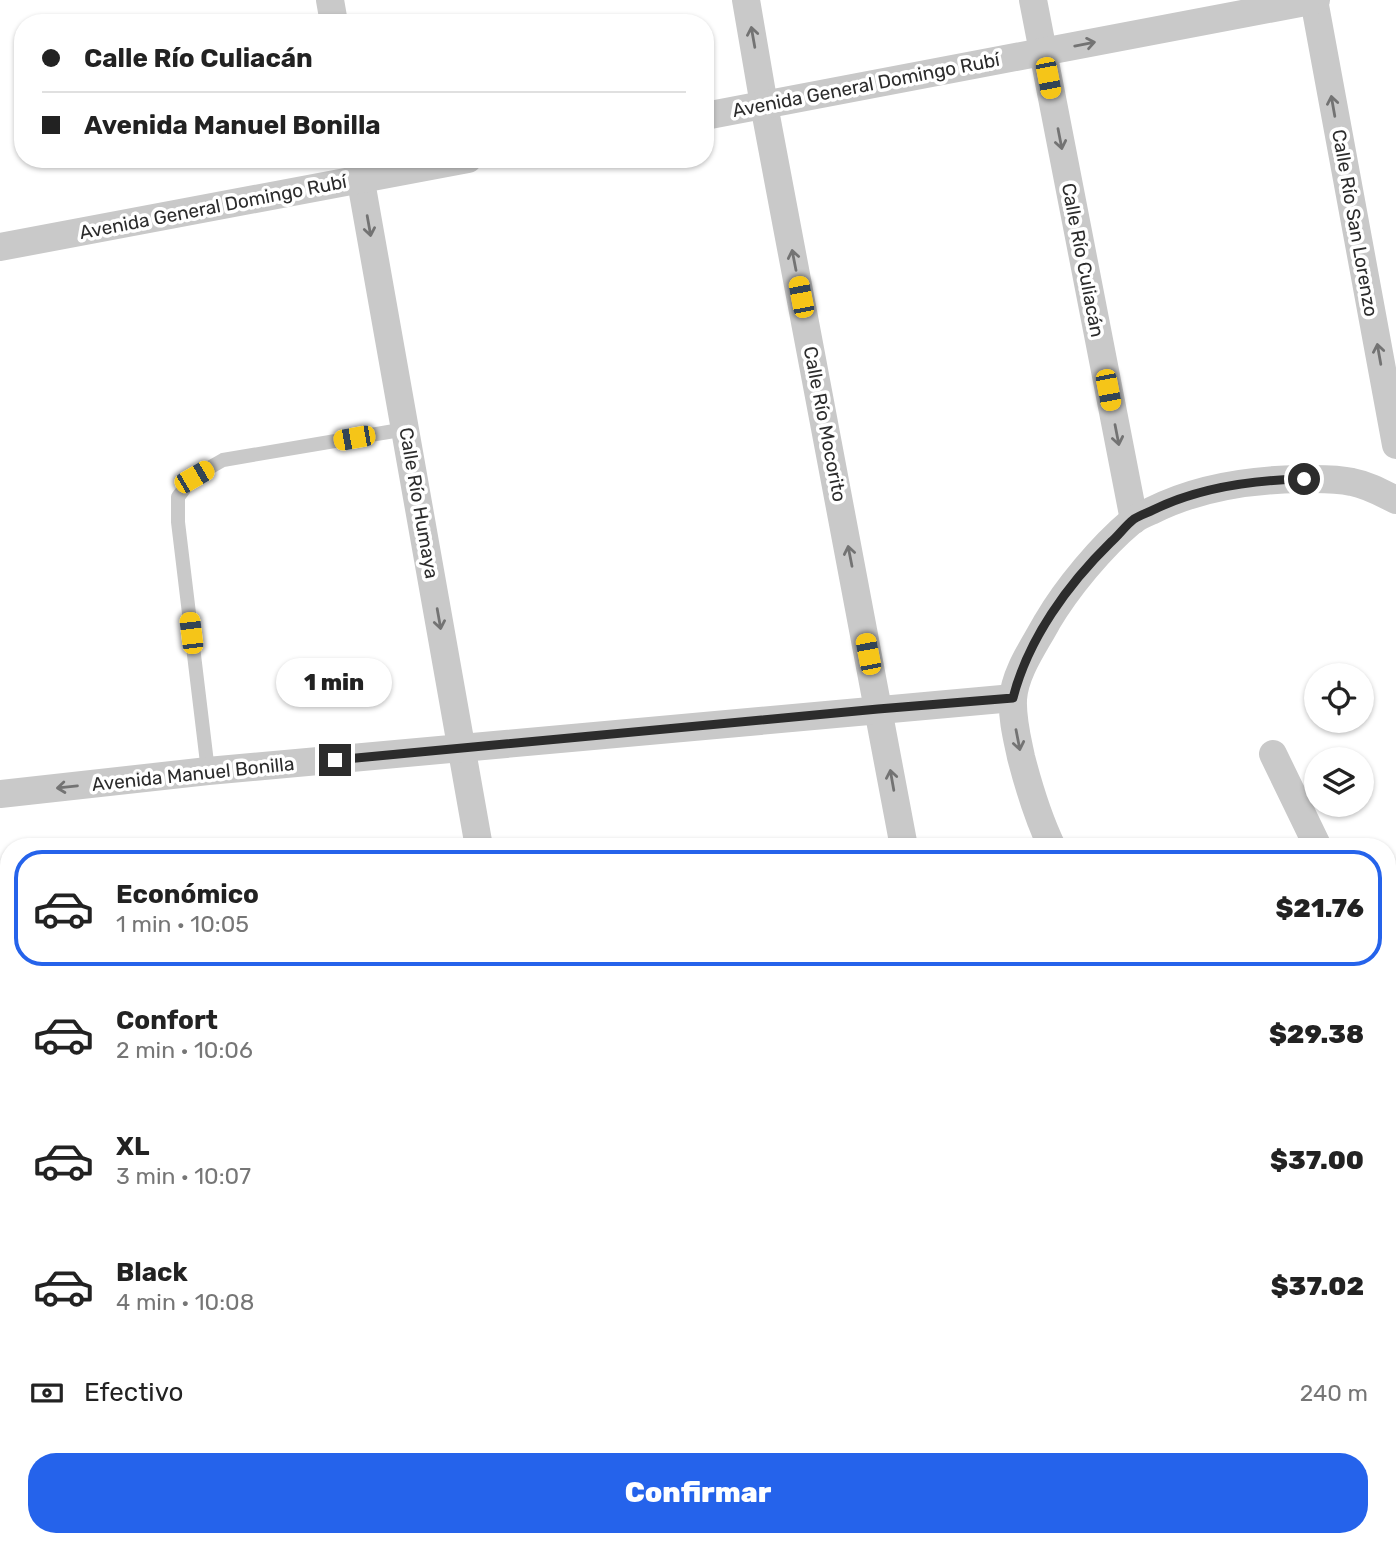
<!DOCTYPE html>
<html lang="es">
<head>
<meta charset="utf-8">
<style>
  :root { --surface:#fff; --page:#f2f2f2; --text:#222; --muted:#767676; --line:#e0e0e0; --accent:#2563eb }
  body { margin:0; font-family:Rubik,sans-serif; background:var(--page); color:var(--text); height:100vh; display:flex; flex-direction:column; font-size:26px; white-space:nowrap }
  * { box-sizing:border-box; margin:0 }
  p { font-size:23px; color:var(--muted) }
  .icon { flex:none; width:38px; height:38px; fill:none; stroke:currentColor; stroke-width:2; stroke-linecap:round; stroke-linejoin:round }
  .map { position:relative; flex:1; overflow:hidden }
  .drawer { position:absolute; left:0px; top:838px; width:1396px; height:709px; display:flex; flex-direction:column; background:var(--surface); border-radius:28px 28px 0 0; box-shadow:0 2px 5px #0004 }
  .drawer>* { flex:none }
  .top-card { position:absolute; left:14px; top:14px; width:700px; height:154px; border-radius:28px; box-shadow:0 2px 5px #0004; display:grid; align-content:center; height:154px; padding:0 28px; background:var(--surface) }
  .buttons { position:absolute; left:1304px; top:663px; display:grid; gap:14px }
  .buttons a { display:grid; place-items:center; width:70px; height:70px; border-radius:50%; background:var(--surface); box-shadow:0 2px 5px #0004; font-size:35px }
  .end { position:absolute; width:32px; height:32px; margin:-16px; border:9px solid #2c2c2c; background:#fff; box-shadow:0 0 0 4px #fff }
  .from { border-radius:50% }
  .bubble { position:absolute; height:49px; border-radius:24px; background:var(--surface); box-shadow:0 2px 5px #0004; font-size:23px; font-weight:800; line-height:49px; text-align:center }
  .car { position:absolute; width:21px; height:42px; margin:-21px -10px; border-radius:9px; box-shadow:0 0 5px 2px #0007; background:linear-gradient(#f5c518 24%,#345 0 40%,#f5c518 0 76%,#345 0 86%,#f5c518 0) }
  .top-card b { display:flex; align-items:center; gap:24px; height:66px; font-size:26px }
  .top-card b+b { border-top:2px solid var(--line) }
  .top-card i { width:18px; height:18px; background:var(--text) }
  ul { padding:12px 0 0; list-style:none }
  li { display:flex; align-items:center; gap:21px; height:116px; margin:0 14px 10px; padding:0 14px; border:4px solid transparent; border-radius:28px }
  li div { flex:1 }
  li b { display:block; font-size:26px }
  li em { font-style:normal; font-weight:800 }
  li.on { border-color:var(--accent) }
  li>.icon { width:63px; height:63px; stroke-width:1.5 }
  .pay { display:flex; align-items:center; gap:18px; height:77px; padding:0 28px; font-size:26px }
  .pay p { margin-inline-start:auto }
  .action { display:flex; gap:14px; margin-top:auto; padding:14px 28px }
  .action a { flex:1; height:80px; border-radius:28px; background:var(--accent); color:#fff; font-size:28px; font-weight:800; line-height:80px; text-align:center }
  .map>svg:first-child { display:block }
  .building { fill:#131313 }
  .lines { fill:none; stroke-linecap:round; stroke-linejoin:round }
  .service { stroke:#c9c9c9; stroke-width:14 }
  .minor { stroke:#c9c9c9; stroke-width:28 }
  .secondary { stroke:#b6b6b6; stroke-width:38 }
  .oneway { stroke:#737373 }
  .route { stroke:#2c2c2c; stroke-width:9 }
  .labels { text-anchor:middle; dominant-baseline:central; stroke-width:7; stroke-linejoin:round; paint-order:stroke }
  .street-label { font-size:19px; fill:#2c2c2c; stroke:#fff }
</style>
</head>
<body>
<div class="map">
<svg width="1396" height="1546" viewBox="0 0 1396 1546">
  <rect width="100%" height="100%" fill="#fff"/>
  <polygon class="building" points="137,1538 329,1538 331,1546 139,1546"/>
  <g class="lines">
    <g class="service">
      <polyline points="208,771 178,522 178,497 193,477 223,460 406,429"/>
      <polyline points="389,1540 400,1538"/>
      <polyline points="555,1546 559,1538"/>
    </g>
    <g class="minor">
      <polyline points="330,0 334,23"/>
      <polyline points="746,0 764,105 904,847"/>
      <polyline points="1033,0 1134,520"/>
      <polyline points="1314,0 1396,445"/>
      <polyline points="705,116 1316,0"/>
      <polyline points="357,159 479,847"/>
      <polyline points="0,247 468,159"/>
      <polyline points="1273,754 1318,847"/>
      <polyline points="0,794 208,771 1013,698"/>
      <path d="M1052,847C1038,818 1029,788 1021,757C1017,738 1012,719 1013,699C1015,672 1034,646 1047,622C1067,588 1101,547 1132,521C1137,517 1144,514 1151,511C1196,488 1248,480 1299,479C1317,479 1335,478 1352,482C1368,485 1382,493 1396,500"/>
      <polyline points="1388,929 1396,936"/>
      <polyline points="1388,1039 1396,1027"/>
      <polyline points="0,1045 9,1089"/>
      <polyline points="0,1245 9,1244"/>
      <polyline points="90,1538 91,1546"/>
      <polyline points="609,1538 610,1546"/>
      <polyline points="1028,1538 1029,1546"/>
      <polyline points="1286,1538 1294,1546"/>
      <polyline points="1050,1546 1055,1538"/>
      <polyline points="1373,1546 1384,1538"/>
    </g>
    <g class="secondary">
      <polyline points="0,1343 9,1390"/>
      <polyline points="32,1538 33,1546"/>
    </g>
  </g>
  <defs><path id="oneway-shaft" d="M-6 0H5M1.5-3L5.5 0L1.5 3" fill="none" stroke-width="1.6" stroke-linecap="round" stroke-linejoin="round" transform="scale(1.75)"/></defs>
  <g class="oneway">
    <use href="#oneway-shaft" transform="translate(753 37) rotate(-100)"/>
    <use href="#oneway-shaft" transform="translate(1085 44) rotate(-11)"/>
    <use href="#oneway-shaft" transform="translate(1333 106) rotate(-100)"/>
    <use href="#oneway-shaft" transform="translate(1060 139) rotate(79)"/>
    <use href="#oneway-shaft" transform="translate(369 226) rotate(80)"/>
    <use href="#oneway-shaft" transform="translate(794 260) rotate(-101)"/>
    <use href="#oneway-shaft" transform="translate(1379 354) rotate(-100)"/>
    <use href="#oneway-shaft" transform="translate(1117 435) rotate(79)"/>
    <use href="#oneway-shaft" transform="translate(850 556) rotate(-101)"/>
    <use href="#oneway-shaft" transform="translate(439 619) rotate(80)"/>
    <use href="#oneway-shaft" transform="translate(1018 740) rotate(79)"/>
    <use href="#oneway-shaft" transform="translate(892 780) rotate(-100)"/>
    <use href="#oneway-shaft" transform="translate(67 787) rotate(174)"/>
  </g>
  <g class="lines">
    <path class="route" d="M335,760L878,709L1013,698C1028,639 1068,584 1111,542C1119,535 1126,525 1134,519C1140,515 1147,513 1153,510C1200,487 1253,480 1304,479"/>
  </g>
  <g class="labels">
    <g class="street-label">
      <text transform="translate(866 85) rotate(-11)">Avenida General Domingo Rubí</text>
      <text transform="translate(213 207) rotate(-11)">Avenida General Domingo Rubí</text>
      <text transform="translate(1355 223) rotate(80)">Calle Río San Lorenzo</text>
      <text transform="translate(1083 260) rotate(79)">Calle Río Culiacán</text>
      <text transform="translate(825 424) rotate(79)">Calle Río Mocorito</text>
      <text transform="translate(419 503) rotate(80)">Calle Río Humaya</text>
      <text transform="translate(193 774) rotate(-6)">Avenida Manuel Bonilla</text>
    </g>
  </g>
</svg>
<div class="buttons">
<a><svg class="icon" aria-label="locate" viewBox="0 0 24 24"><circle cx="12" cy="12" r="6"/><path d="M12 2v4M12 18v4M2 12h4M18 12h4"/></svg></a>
<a><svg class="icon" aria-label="layers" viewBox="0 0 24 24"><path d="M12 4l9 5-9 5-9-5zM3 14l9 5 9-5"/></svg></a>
</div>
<i class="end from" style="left:1304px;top:479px"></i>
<i class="end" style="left:335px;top:760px"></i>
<div class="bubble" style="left:276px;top:658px;width:116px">1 min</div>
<i class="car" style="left:1048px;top:78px;rotate:169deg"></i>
<i class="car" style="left:801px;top:297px;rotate:349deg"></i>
<i class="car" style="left:1108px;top:390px;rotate:169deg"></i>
<i class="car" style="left:354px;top:438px;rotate:260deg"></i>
<i class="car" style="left:194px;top:477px;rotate:60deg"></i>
<i class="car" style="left:191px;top:633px;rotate:353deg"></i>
<i class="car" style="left:868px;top:654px;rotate:349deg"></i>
<div class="top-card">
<b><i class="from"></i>Calle Río Culiacán</b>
<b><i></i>Avenida Manuel Bonilla</b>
</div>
<section class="drawer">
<ul>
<li class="on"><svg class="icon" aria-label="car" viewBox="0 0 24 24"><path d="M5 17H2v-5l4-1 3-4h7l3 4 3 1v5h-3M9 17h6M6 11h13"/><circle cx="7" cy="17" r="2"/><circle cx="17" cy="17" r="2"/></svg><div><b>Económico</b><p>1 min · 10:05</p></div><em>$21.76</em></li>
<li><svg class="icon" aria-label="car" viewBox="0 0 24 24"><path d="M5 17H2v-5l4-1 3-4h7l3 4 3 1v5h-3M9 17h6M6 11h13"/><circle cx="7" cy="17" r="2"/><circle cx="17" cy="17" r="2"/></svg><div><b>Confort</b><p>2 min · 10:06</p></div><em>$29.38</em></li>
<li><svg class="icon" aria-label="car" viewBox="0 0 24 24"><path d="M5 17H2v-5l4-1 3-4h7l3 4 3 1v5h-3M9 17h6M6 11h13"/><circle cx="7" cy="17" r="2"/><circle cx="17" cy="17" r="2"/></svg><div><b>XL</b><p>3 min · 10:07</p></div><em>$37.00</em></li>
<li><svg class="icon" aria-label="car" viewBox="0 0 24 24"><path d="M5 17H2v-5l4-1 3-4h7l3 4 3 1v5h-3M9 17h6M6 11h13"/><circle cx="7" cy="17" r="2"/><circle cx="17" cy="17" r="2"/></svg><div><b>Black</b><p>4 min · 10:08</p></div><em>$37.02</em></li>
</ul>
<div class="pay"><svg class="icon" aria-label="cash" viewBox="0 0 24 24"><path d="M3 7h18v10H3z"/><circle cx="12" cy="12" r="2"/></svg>Efectivo<p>240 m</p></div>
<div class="action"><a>Confirmar</a></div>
</section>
</div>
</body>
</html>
